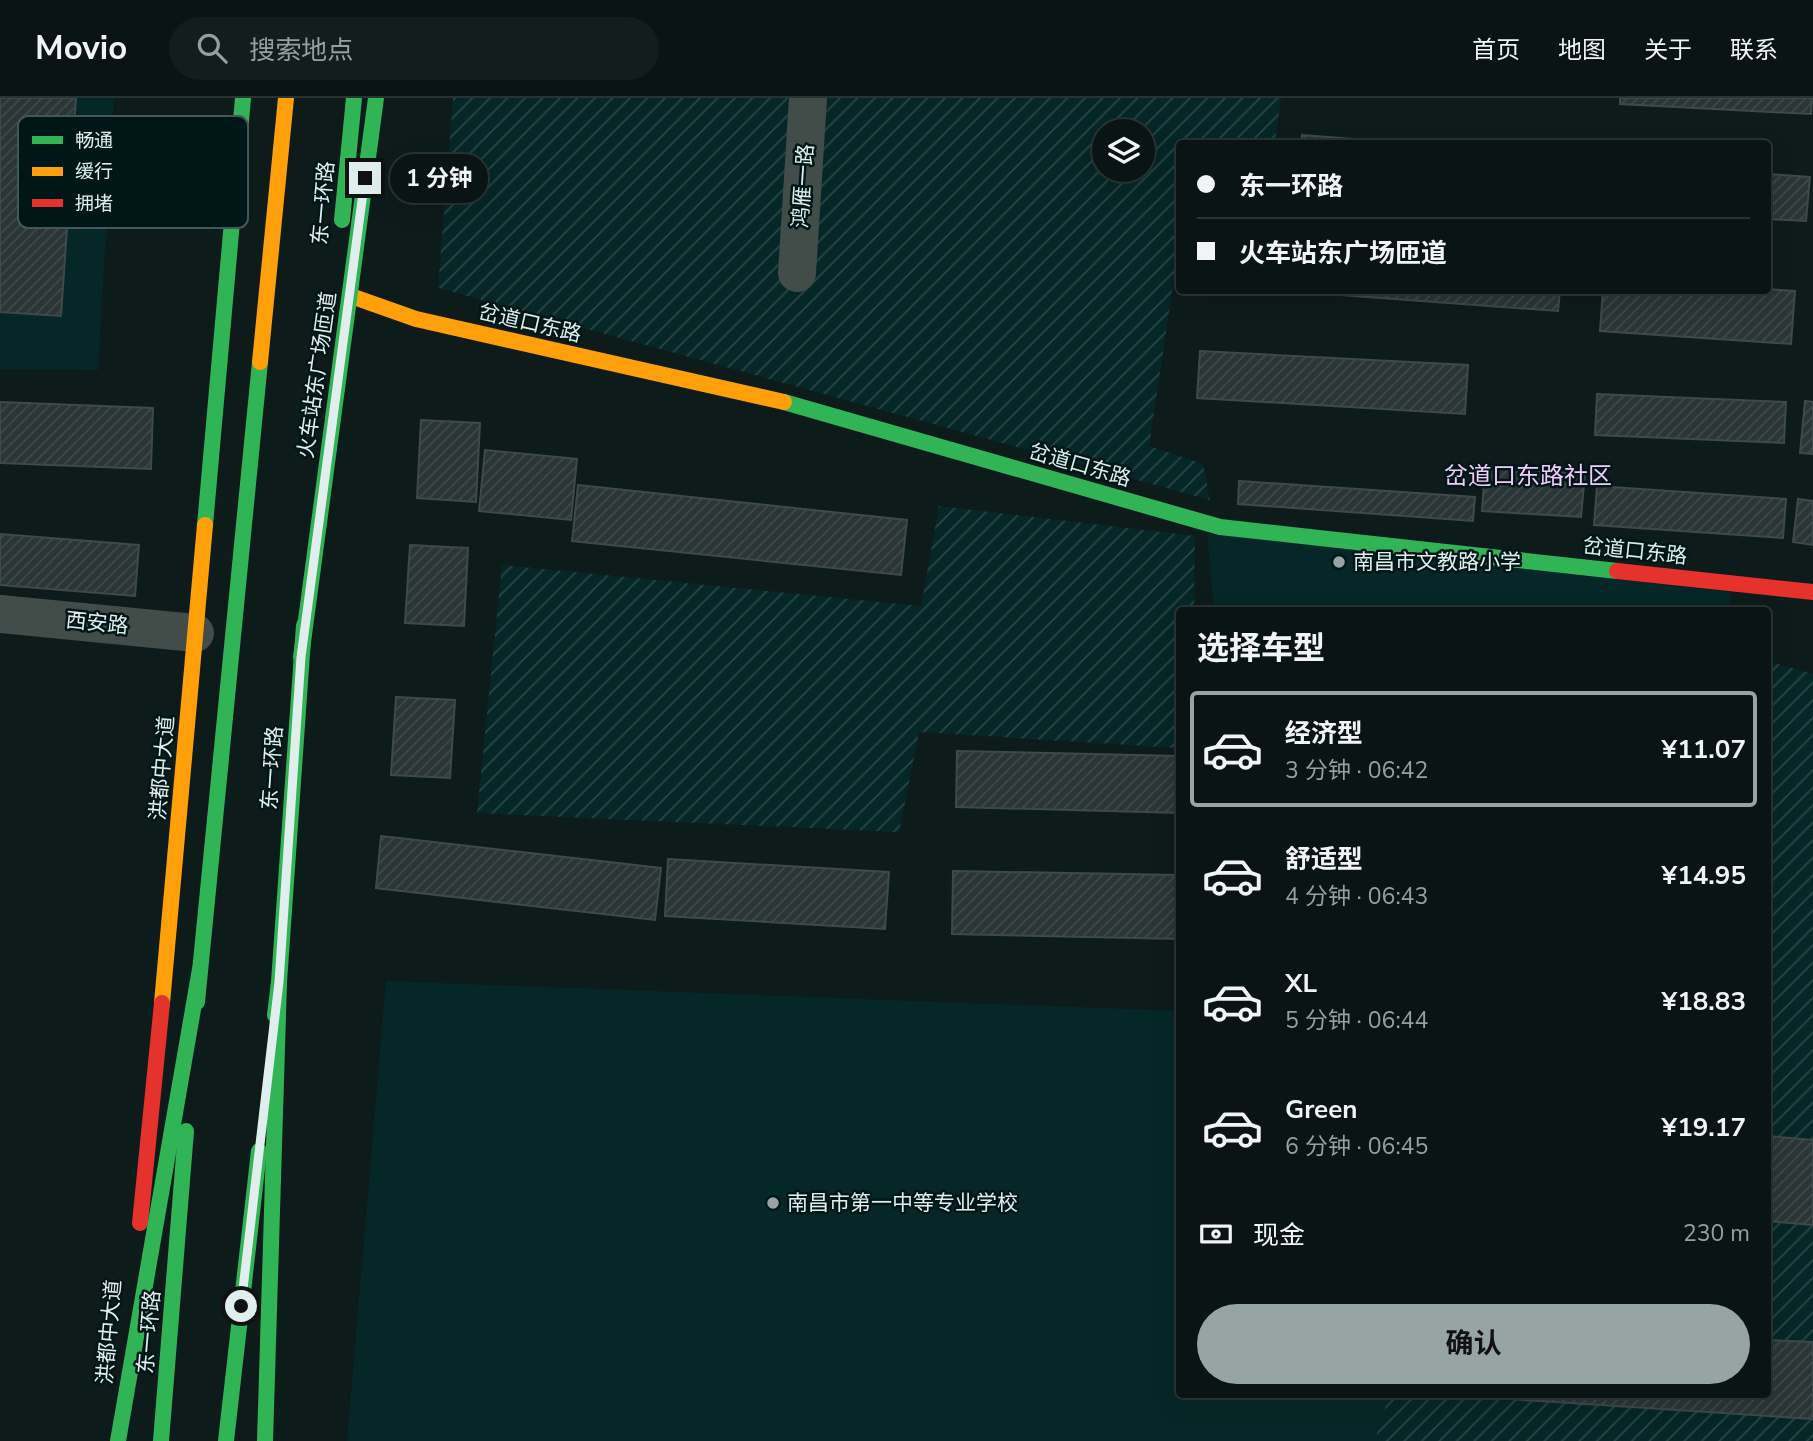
<!DOCTYPE html>
<html lang="zh">
<head>
<meta charset="utf-8">
<style>
  :root { --surface:#0a1414; --page:#131d1d; --text:#f1f3f6; --muted:#999ea0; --line:#2a3334; --accent:#96a4a4 }
  body { margin:0; font-family:"Nunito Sans","Noto Sans SC",sans-serif; background:var(--page); color:var(--text); height:100vh; display:flex; flex-direction:column; font-size:26px; white-space:nowrap }
  * { box-sizing:border-box; margin:0 }
  p { font-size:23px; color:var(--muted) }
  .icon { flex:none; width:38px; height:38px; fill:none; stroke:currentColor; stroke-width:2; stroke-linecap:round; stroke-linejoin:round }
  .map { position:relative; flex:1; overflow:hidden }
  .details { position:absolute; left:1176px; top:509px; width:595px; height:791px; display:flex; flex-direction:column; background:var(--surface); border-radius:7px; box-shadow:0 7px 28px #0002,0 0 0 2px var(--line) }
  .details>* { flex:none }
  .banner { position:absolute; left:1176px; top:42px; width:595px; height:154px; border-radius:7px; box-shadow:0 7px 28px #0002,0 0 0 2px var(--line); display:grid; align-content:center; height:154px; padding:0 21px; background:var(--surface) }
  .controls { position:absolute; left:1092px; top:21px; display:grid; gap:14px }
  .controls a { display:grid; place-items:center; width:63px; height:63px; border-radius:50%; background:var(--surface); box-shadow:0 7px 28px #0002,0 0 0 2px var(--line); font-size:35px }
  .end { position:absolute; width:32px; height:32px; margin:-16px; border:9px solid #e0eeee; background:#111; box-shadow:0 0 0 4px #111 }
  .from { border-radius:50% }
  .bubble { position:absolute; height:49px; border-radius:24px; background:var(--surface); box-shadow:0 7px 28px #0002,0 0 0 2px var(--line); font-size:23px; font-weight:700; line-height:49px; text-align:center }
  .banner b { display:flex; align-items:center; gap:24px; height:66px; font-size:26px }
  .banner b+b { border-top:2px solid var(--line) }
  .banner i { width:18px; height:18px; background:var(--text) }
  ul { padding:0; list-style:none }
  li { display:flex; align-items:center; gap:21px; height:116px; margin:0 14px 10px; padding:0 7px; border:4px solid transparent; border-radius:7px }
  li div { flex:1 }
  li b { display:block; font-size:26px }
  li em { font-style:normal; font-weight:700 }
  li.current { border-color:var(--accent) }
  li>.icon { width:63px; height:63px; stroke-width:1.5 }
  h2 { padding:0 21px; font-size:32px; line-height:84px }
  .pay { display:flex; align-items:center; gap:18px; height:77px; padding:0 21px; font-size:26px }
  .pay p { margin-inline-start:auto }
  .action { display:flex; gap:14px; margin-top:auto; padding:14px 21px }
  .action a { flex:1; height:80px; border-radius:42px; background:var(--accent); color:#111; font-size:28px; font-weight:700; line-height:80px; text-align:center }
  header { display:flex; align-items:center; gap:42px; box-sizing:border-box; height:98px; padding:0 35px; background:var(--surface); border-bottom:2px solid var(--line) }
  header strong { font-size:33px }
  nav { display:flex; gap:38px; margin-inline-start:auto; font-size:24px }
  .search { width:490px; height:63px; background:var(--page); display:flex; align-items:center; gap:18px; box-sizing:border-box; padding:0 24px; border-radius:38px; color:var(--muted); font-size:26px }
  .map>svg:first-child { display:block }
  .built { fill:#062727 }
  .industrial { fill:url(#industrial-furrows); fill-rule:evenodd }
  .building { fill:url(#building-hatch); stroke:#3e494b; stroke-width:2 }
  .lines { fill:none; stroke-linecap:round; stroke-linejoin:round }
  .street { stroke:#424d4a; stroke-width:38 }
  .fast { stroke:#30b455; stroke-width:16 }
  .slow { stroke:#ff9f0a; stroke-width:16 }
  .jam { stroke:#e5322d; stroke-width:16 }
  .fast-bridge { stroke:#30b455; stroke-width:16 }
  .route { stroke:#e0eeee; stroke-width:9 }
  .poi-dot { fill:#96a4a4; stroke:#011717; stroke-width:2.5 }
  .labels { text-anchor:middle; dominant-baseline:central; stroke-width:5; stroke-linejoin:round; paint-order:stroke }
  .street-label { font-size:21px; fill:#e0eeee; stroke:#011717 }
  .poi-label { font-size:21px; fill:#e0eeee; stroke:#011717; text-anchor:start }
  .quarter-label { font-size:24px; fill:#f3cafb; stroke:#011717 }
  .key { fill:#011717; stroke:#445858; stroke-width:2 }
  .key-label { font-size:19px; fill:#e0eeee }
</style>
</head>
<body>
<header>
<strong>Movio</strong>
<div class="search"><svg class="icon" aria-label="search" viewBox="0 0 24 24"><circle cx="10" cy="10" r="6"/><path d="M15 15l6 6"/></svg>搜索地点</div>
<nav><a>首页</a><a>地图</a><a>关于</a><a>联系</a></nav>
</header>
<div class="map">
<svg width="1813" height="1343" viewBox="0 0 1813 1343">
  <defs>
    <pattern id="industrial-furrows" width="10" height="10" patternUnits="userSpaceOnUse" patternTransform="scale(1.75)"><rect width="10" height="10" fill="#062727"/><path d="M-1 1l2-2M0 10L10 0M9 11l2-2" fill="none" stroke="#2a4747"/></pattern>
    <pattern id="building-hatch" width="6" height="6" patternUnits="userSpaceOnUse" patternTransform="scale(1.75)"><rect width="6" height="6" fill="#2b3536"/><path d="M-1 1l2-2M0 6l6-6M5 7l2-2" fill="none" stroke="#3f494a"/></pattern>
  </defs>
  <rect width="100%" height="100%" fill="#0e1b1b"/>
  <g class="built">
    <polygon points="0,0 114,0 98,272 0,271"/>
    <polygon points="1207,435 1731,494 1728,513 1214,513"/>
    <polygon points="386,883 1179,913 1180,1297 1430,1297 1429,1343 347,1343"/>
  </g>
  <g class="industrial">
    <path d="M453,0H1281L1275,45L1180,46L1179,146L1149,348L1203,366L1210,402L438,190ZM1104,33H1143V72H1104Z"/>
    <polygon points="939,408 1195,438 1194,513 1180,513 1179,650 919,634 899,734 477,715 502,467 921,508"/>
    <polygon points="1768,563 1813,576 1813,1343 1375,1343 1389,1297 1768,1297"/>
  </g>
  <g class="building">
    <polygon points="0,0 76,0 61,218 0,214"/>
    <polygon points="1620,0 1812,0 1811,16 1620,6"/>
    <polygon points="1302,37 1419,46 1301,46"/>
    <polygon points="1768,76 1810,79 1806,123 1768,121"/>
    <polygon points="1768,191 1795,193 1791,246 1600,233 1603,192 1768,192"/>
    <polygon points="1273,192 1560,192 1558,213"/>
    <polygon points="1200,253 1468,267 1465,316 1197,300"/>
    <polygon points="1597,296 1786,304 1784,345 1595,337"/>
    <polygon points="1805,303 1813,304 1813,356 1800,355"/>
    <polygon points="0,304 153,310 151,371 0,365"/>
    <polygon points="421,322 480,325 476,404 417,400"/>
    <polygon points="485,352 577,361 571,422 479,413"/>
    <polygon points="1485,369 1585,376 1581,419 1482,413"/>
    <polygon points="1239,383 1475,399 1473,423 1238,406"/>
    <polygon points="578,387 907,422 901,477 572,443"/>
    <polygon points="1597,388 1786,401 1783,440 1594,427"/>
    <polygon points="1798,401 1813,403 1813,447 1793,444"/>
    <polygon points="0,436 139,447 135,498 0,487"/>
    <polygon points="410,447 468,450 464,528 405,525"/>
    <polygon points="396,599 455,602 450,680 391,677"/>
    <polygon points="957,653 1180,658 1180,715 956,709"/>
    <polygon points="381,738 661,770 655,822 376,790"/>
    <polygon points="668,761 889,774 885,831 665,818"/>
    <polygon points="953,773 1180,777 1180,841 952,836"/>
    <polygon points="1768,1038 1813,1042 1813,1127 1768,1123"/>
    <polygon points="1768,1242 1813,1244 1813,1321 1450,1297 1768,1297"/>
  </g>
  <g class="lines">
    <g class="street">
      <polyline points="797,175 808,0"/>
      <polyline points="0,516 195,535"/>
    </g>
    <g class="fast">
      <polyline points="342,122 354,0"/>
      <polyline points="784,304 1220,429 1617,473"/>
      <polyline points="205,427 243,0"/>
      <polyline points="197,904 260,264"/>
      <polyline points="275,917 279,884 304,527"/>
      <polyline points="161,1343 186,1033"/>
      <polyline points="226,1343 259,1053"/>
    </g>
    <g class="slow">
      <polyline points="351,198 416,221 784,304"/>
      <polyline points="260,264 286,0"/>
      <polyline points="162,905 205,427"/>
    </g>
    <g class="jam">
      <polyline points="1617,473 1813,494"/>
      <polyline points="140,1125 162,905"/>
    </g>
    <g class="fast-bridge">
      <polyline points="301,559 376,0"/>
      <polyline points="118,1343 200,871"/>
      <polyline points="265,1343 279,884"/>
    </g>
  </g>
  <g class="lines">
    <polyline class="route" points="241,1208 279,884 301,559 365,80"/>
  </g>
  <g class="poi-dot">
    <circle cx="1339" cy="464" r="7"/>
    <circle cx="773" cy="1105" r="7"/>
  </g>
  <g class="labels">
    <g class="street-label">
      <text transform="translate(803 88) rotate(-86)">鸿雁一路</text>
      <text transform="translate(323 105) rotate(-85)">东一环路</text>
      <text transform="translate(530 225) rotate(13)">岔道口东路</text>
      <text transform="translate(317 277) rotate(-82)">火车站东广场匝道</text>
      <text transform="translate(1080 367) rotate(16)">岔道口东路</text>
      <text transform="translate(1635 453) rotate(6)">岔道口东路</text>
      <text transform="translate(97 525) rotate(6)">西安路</text>
      <text transform="translate(162 670) rotate(-85)">洪都中大道</text>
      <text transform="translate(272 670) rotate(-86)">东一环路</text>
      <text transform="translate(109 1234) rotate(-85)">洪都中大道</text>
      <text transform="translate(149 1234) rotate(-85)">东一环路</text>
    </g>
    <g class="poi-label">
      <text x="1353" y="464">南昌市文教路小学</text>
      <text x="787" y="1105">南昌市第一中等专业学校</text>
    </g>
    <g class="quarter-label">
      <text x="1528" y="378">岔道口东路社区</text>
    </g>
  </g>
  <rect x="18" y="18" width="230" height="112" rx="10" class="key"/>
  <rect x="32" y="38" width="31" height="8" fill="#30b455"/>
  <rect x="32" y="69" width="31" height="9" fill="#ff9f0a"/>
  <rect x="32" y="101" width="31" height="8" fill="#e5322d"/>
  <g class="key-label">
    <text x="75" y="49">畅通</text>
    <text x="75" y="80">缓行</text>
    <text x="75" y="112">拥堵</text>
  </g>
</svg>
<div class="controls">
<a><svg class="icon" aria-label="layers" viewBox="0 0 24 24"><path d="M12 4l9 5-9 5-9-5zM3 14l9 5 9-5"/></svg></a>
</div>
<i class="end from" style="left:241px;top:1208px"></i>
<i class="end" style="left:365px;top:80px"></i>
<div class="bubble" style="left:390px;top:56px;width:98px">1 分钟</div>
<div class="banner">
<b><i class="from"></i>东一环路</b>
<b><i></i>火车站东广场匝道</b>
</div>
<section class="details">
<h2>选择车型</h2>
<ul>
<li class="current"><svg class="icon" aria-label="car" viewBox="0 0 24 24"><path d="M5 17H2v-5l4-1 3-4h7l3 4 3 1v5h-3M9 17h6M6 11h13"/><circle cx="7" cy="17" r="2"/><circle cx="17" cy="17" r="2"/></svg><div><b>经济型</b><p>3 分钟 · 06:42</p></div><em>¥11.07</em></li>
<li><svg class="icon" aria-label="car" viewBox="0 0 24 24"><path d="M5 17H2v-5l4-1 3-4h7l3 4 3 1v5h-3M9 17h6M6 11h13"/><circle cx="7" cy="17" r="2"/><circle cx="17" cy="17" r="2"/></svg><div><b>舒适型</b><p>4 分钟 · 06:43</p></div><em>¥14.95</em></li>
<li><svg class="icon" aria-label="car" viewBox="0 0 24 24"><path d="M5 17H2v-5l4-1 3-4h7l3 4 3 1v5h-3M9 17h6M6 11h13"/><circle cx="7" cy="17" r="2"/><circle cx="17" cy="17" r="2"/></svg><div><b>XL</b><p>5 分钟 · 06:44</p></div><em>¥18.83</em></li>
<li><svg class="icon" aria-label="car" viewBox="0 0 24 24"><path d="M5 17H2v-5l4-1 3-4h7l3 4 3 1v5h-3M9 17h6M6 11h13"/><circle cx="7" cy="17" r="2"/><circle cx="17" cy="17" r="2"/></svg><div><b>Green</b><p>6 分钟 · 06:45</p></div><em>¥19.17</em></li>
</ul>
<div class="pay"><svg class="icon" aria-label="cash" viewBox="0 0 24 24"><path d="M3 7h18v10H3z"/><circle cx="12" cy="12" r="2"/></svg>现金<p>230 m</p></div>
<div class="action"><a>确认</a></div>
</section>
</div>
</body>
</html>
